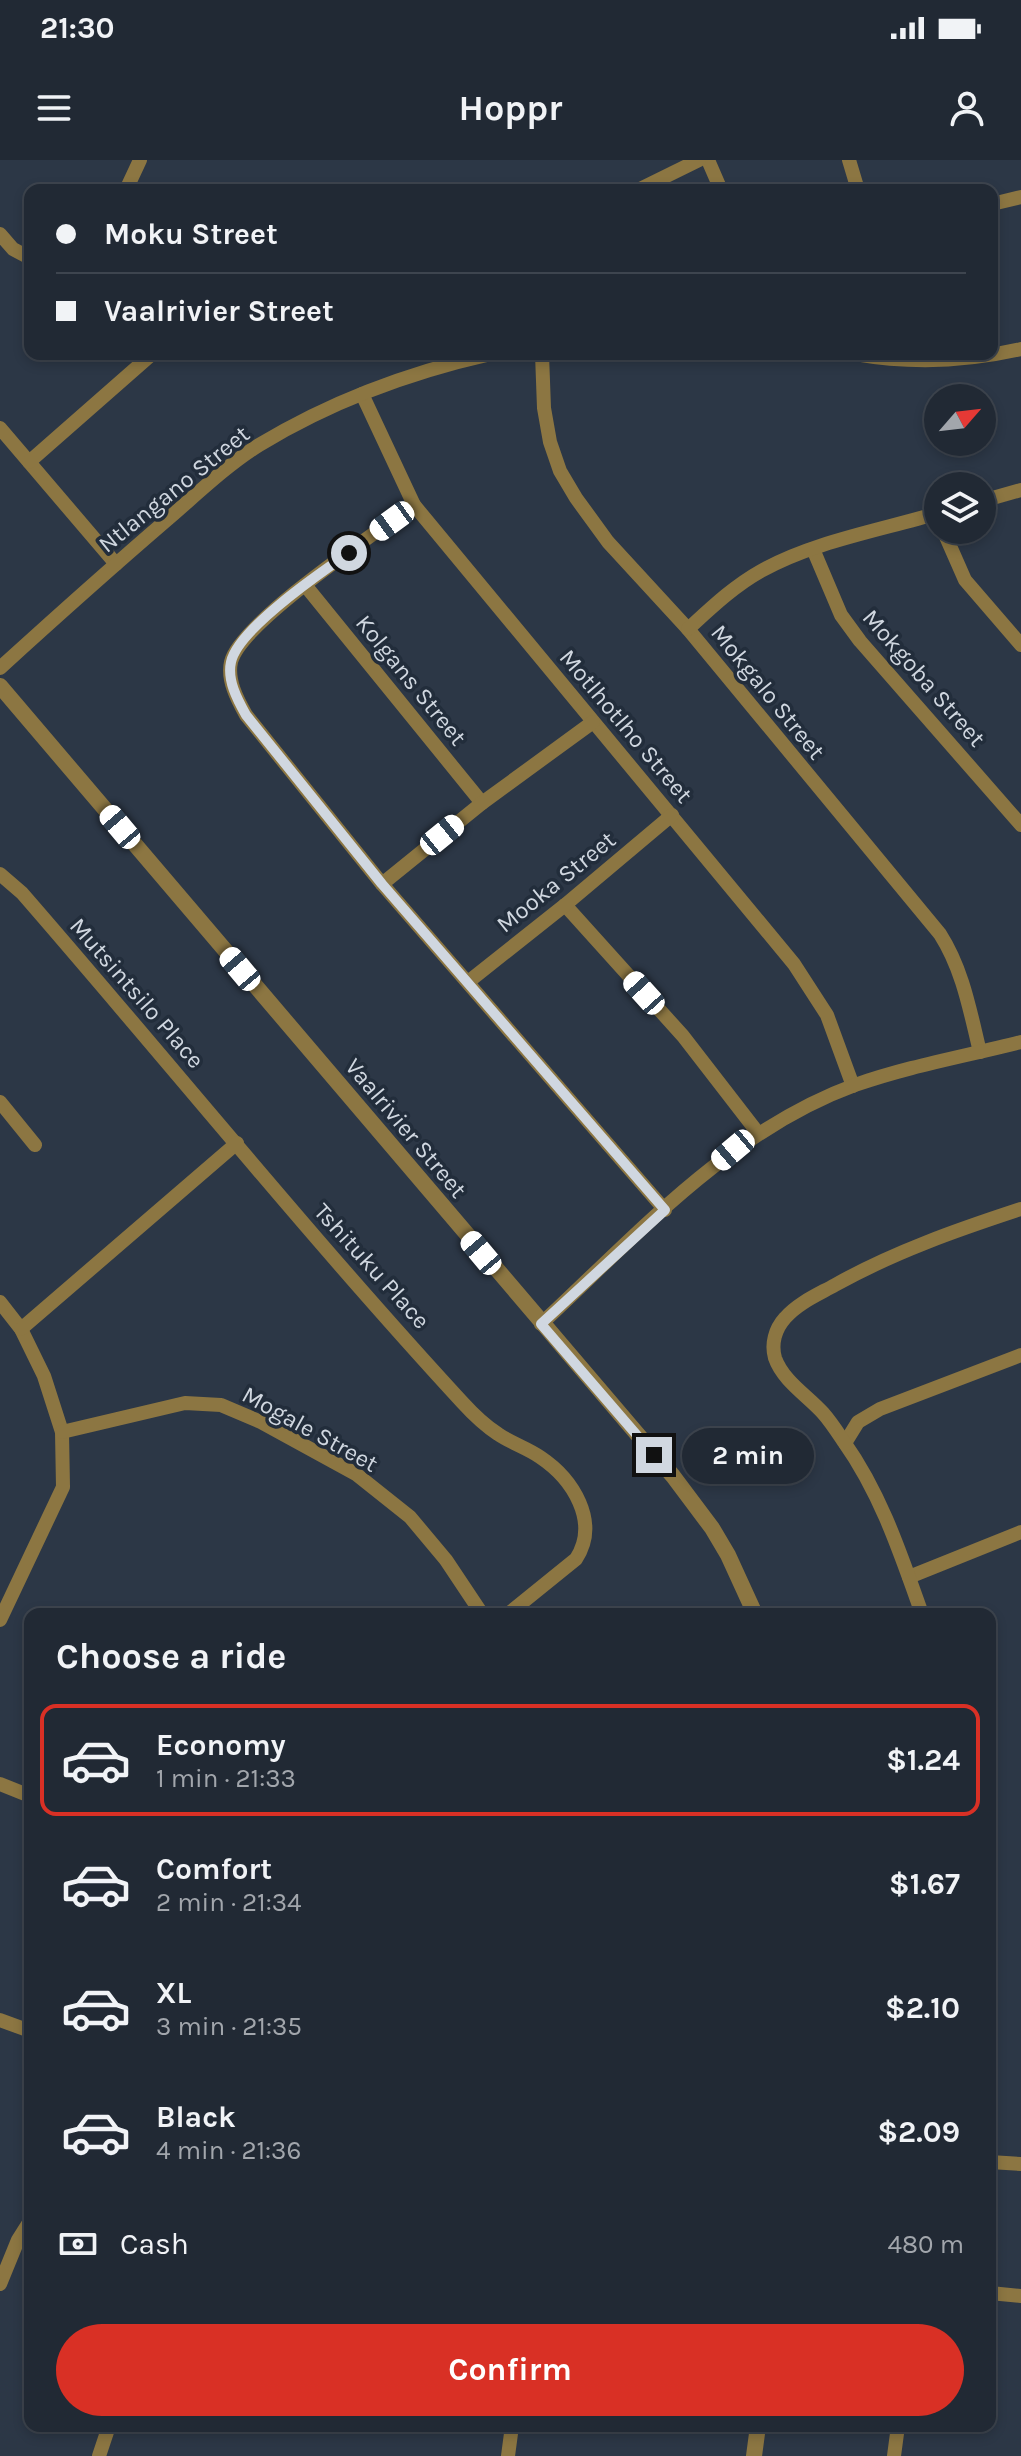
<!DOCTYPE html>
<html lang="en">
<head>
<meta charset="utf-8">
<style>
  :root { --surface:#212934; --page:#2d3540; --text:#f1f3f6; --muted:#a2a6ac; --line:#3e454f; --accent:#d93025 }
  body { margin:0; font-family:Karla,sans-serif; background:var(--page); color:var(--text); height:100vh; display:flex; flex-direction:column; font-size:30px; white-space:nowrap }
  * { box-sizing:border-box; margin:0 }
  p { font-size:26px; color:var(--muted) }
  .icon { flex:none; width:44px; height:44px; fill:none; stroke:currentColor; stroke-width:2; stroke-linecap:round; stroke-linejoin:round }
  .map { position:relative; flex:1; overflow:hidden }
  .sheet { position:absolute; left:24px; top:1448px; width:972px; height:824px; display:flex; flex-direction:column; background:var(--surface); border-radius:16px; box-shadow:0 4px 12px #0003,0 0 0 2px var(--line) }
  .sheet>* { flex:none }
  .banner { position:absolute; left:24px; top:24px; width:974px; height:176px; border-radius:16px; box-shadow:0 4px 12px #0003,0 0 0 2px var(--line); display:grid; align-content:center; height:176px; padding:0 32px; background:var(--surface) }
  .needle { width:52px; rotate:62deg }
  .buttons { position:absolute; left:924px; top:224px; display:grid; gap:16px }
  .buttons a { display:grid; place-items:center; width:72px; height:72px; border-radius:50%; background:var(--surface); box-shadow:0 4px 12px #0003,0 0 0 2px var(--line); font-size:40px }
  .end { position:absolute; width:36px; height:36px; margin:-18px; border:10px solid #d0d7e0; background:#111; box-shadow:0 0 0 4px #111 }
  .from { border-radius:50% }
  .bubble { position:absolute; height:56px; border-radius:28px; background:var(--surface); box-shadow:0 4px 12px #0003,0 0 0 2px var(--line); font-size:26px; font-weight:700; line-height:56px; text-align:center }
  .car { position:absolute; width:24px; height:48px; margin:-24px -12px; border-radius:10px; box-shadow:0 0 6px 2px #0007; background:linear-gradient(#fff 24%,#345 0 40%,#fff 0 76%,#345 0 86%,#fff 0) }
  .banner b { display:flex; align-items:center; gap:28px; height:76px; font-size:30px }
  .banner b+b { border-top:2px solid var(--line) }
  .banner i { width:20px; height:20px; background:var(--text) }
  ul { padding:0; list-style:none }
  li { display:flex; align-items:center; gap:24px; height:112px; margin:0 16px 12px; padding:0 16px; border:4px solid transparent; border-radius:16px }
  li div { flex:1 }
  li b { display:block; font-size:30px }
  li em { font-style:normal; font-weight:700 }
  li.current { border-color:var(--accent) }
  li>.icon { width:72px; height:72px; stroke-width:1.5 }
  h2 { padding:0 32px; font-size:36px; line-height:96px }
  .pay { display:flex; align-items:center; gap:20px; height:88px; padding:0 32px; font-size:30px }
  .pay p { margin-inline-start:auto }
  .primary-button { display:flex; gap:16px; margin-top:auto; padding:16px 32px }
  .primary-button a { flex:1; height:92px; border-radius:48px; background:var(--accent); color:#fff; font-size:32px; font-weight:700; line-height:92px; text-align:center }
  .status { display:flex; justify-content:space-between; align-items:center; height:56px; padding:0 40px; background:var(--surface); direction:ltr }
  .status svg { height:22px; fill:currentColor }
  header { display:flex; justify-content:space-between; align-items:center; height:104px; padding:0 32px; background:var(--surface); font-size:36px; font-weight:700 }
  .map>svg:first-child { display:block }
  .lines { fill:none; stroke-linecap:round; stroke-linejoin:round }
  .minor { stroke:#8c7642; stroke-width:14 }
  .tertiary { stroke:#8c7642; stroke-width:16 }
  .route { stroke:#d0d7e0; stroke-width:10 }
  .labels { text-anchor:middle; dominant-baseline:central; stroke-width:7; stroke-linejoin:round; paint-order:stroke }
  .street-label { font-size:24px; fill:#d0d7e0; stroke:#222d3b }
</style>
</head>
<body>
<div class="status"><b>21:30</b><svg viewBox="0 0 49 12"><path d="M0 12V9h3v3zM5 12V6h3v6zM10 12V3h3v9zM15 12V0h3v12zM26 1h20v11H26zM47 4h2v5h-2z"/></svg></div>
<header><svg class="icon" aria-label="menu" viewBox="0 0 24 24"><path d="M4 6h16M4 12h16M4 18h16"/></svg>Hoppr<svg class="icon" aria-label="person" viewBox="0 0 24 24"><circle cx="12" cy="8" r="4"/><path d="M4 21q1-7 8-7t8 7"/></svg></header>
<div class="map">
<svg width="1021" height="2296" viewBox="0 0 1021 2296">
  <rect width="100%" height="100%" fill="#2c3746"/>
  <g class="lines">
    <g class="minor">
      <polyline points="708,0 721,30"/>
      <polyline points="849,0 858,30"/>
      <polyline points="126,30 140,0"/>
      <polyline points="638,30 699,0"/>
      <polyline points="992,44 1021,37"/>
      <polyline points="0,74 13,89 30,98"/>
      <path d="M542,194L544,248L550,282L560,311L576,338L608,382L688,469L940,774C963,810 970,851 980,892"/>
      <path d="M855,194C912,204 965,202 1021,189"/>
      <polyline points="362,234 414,345 794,804 827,855 853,926"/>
      <polyline points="0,268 116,404"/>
      <polyline points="29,302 152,194"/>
      <polyline points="982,341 1021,330"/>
      <path d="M414,345C377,372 240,463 231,502C227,520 237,539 246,555L382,724L665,1050"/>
      <polyline points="943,370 965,420 1021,485"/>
      <polyline points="813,389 841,455 860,481 1021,665"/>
      <polyline points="305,425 482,643"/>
      <path d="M688,469C711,448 734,426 761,411C812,382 881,370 938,353"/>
      <path d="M0,508C56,457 112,407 169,358C198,333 227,305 259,285C330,242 411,212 491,194"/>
      <path d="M0,714L22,733C169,902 310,1077 462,1242C472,1253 484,1265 498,1274C511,1283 527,1288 540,1297C573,1319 600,1362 576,1399L508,1454"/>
      <polyline points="382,724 482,643 593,562"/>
      <polyline points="565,745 683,876 758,973"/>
      <polyline points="468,822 565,745 672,655"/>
      <polyline points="0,942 35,985"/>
      <polyline points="0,1142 21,1169 44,1216 62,1272 63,1327 0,1460"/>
      <path d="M541,1164C637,1075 729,971 855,925C909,906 966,896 1021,882"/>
      <polyline points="21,1169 237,983"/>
      <polyline points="62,1272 185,1243 221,1245 261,1262 356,1314 410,1357 446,1400 482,1454"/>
      <polyline points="845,1283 858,1262 880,1249 1021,1195"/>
      <polyline points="909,1417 1021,1372"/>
      <path d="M922,1454C901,1395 881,1334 844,1282C838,1273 831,1262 823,1253C808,1236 783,1221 775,1198C771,1184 775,1169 785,1158C798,1143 817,1135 835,1125C894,1092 957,1070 1021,1049"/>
      <polyline points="0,1624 30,1636"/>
      <polyline points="0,1860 30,1871"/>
      <polyline points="990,2002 1021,2004"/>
      <polyline points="0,2124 18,2080 30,2061"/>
      <polyline points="990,2133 1021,2136"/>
      <polyline points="99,2296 109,2266"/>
      <polyline points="508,2296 512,2266"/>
      <polyline points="894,2296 898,2266"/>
    </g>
    <g class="tertiary">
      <polyline points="0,526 673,1316 712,1368 728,1395 755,1454"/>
      <polyline points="754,2296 758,2266"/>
    </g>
  </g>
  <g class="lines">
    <path class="route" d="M349,393C320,413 238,469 231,502C227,520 237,539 246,555L382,724L665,1050L541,1164L654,1295"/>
  </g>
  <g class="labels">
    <g class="street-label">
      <text transform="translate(174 329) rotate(-39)">Ntlangano Street</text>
      <text transform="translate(924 518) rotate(49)">Mokgoba Street</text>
      <text transform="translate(411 520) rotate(51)">Kolgans Street</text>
      <text transform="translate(768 532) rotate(51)">Mokgalo Street</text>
      <text transform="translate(626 566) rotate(50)">Motlhotlho Street</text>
      <text transform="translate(556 722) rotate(-39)">Mooka Street</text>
      <text transform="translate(137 833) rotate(49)">Mutsintsilo Place</text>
      <text transform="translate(406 968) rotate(50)">Vaalrivier Street</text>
      <text transform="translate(372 1106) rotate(48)">Tshituku Place</text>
      <text transform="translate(310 1269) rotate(29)">Mogale Street</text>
    </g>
  </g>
</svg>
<div class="buttons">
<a><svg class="needle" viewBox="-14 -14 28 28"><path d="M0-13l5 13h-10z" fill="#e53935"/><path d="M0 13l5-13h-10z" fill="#a2a6ac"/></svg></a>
<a><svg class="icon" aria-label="layers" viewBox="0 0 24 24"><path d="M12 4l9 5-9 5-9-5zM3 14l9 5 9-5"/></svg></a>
</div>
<i class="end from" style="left:349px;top:393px"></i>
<i class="end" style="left:654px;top:1295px"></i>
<div class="bubble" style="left:682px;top:1268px;width:132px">2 min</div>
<i class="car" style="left:392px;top:361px;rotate:234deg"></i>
<i class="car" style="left:120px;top:667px;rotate:320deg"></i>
<i class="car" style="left:442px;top:675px;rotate:51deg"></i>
<i class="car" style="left:240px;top:809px;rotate:320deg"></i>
<i class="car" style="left:644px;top:833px;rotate:318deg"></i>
<i class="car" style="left:733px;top:990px;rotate:230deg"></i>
<i class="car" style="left:481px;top:1093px;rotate:320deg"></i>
<div class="banner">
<b><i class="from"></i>Moku Street</b>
<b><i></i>Vaalrivier Street</b>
</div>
<section class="sheet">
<h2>Choose a ride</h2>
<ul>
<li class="current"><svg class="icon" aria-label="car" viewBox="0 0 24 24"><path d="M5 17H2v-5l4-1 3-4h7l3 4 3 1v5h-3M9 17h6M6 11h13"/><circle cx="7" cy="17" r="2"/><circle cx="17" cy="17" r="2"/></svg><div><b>Economy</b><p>1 min · 21:33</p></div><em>$1.24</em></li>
<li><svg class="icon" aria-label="car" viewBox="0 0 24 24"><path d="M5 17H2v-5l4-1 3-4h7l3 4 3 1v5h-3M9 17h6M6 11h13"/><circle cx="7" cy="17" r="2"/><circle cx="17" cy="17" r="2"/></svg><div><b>Comfort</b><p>2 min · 21:34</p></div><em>$1.67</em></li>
<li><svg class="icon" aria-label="car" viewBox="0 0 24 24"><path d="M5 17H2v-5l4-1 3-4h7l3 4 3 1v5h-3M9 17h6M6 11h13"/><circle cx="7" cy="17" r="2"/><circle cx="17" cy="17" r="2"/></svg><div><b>XL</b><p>3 min · 21:35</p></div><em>$2.10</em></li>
<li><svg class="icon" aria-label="car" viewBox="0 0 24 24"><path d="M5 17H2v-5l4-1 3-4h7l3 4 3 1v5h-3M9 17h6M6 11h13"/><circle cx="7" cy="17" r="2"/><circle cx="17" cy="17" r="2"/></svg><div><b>Black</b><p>4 min · 21:36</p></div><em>$2.09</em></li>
</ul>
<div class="pay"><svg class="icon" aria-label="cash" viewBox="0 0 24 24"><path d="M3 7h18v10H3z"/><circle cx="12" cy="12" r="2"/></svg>Cash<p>480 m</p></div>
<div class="primary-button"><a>Confirm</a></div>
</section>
</div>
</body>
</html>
